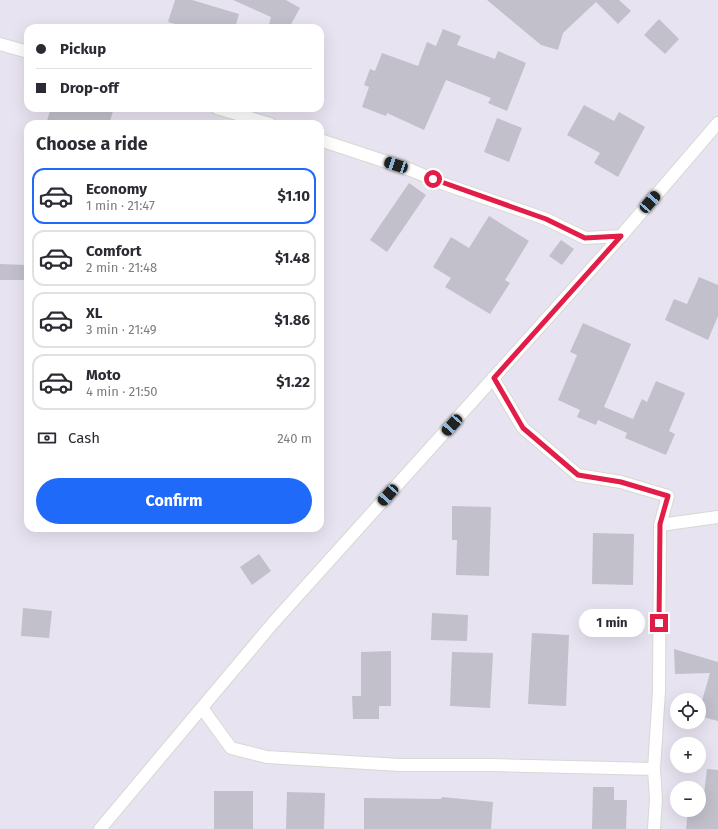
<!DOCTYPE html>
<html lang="en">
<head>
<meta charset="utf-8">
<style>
  :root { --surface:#fff; --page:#f7f7f7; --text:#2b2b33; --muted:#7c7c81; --line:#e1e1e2; --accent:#206af9 }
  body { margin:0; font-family:"Fira Sans",sans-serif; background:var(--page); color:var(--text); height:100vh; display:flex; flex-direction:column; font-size:15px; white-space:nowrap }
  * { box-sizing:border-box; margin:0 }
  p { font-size:13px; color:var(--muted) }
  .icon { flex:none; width:22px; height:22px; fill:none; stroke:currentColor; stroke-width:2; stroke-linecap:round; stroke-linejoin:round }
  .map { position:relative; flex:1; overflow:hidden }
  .panel { position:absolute; left:24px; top:120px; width:300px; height:412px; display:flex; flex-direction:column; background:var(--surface); border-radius:12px; box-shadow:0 4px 16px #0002 }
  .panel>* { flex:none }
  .banner { position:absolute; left:24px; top:24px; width:300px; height:88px; border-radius:12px; box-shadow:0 4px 16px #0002; display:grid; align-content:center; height:88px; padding:0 12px; background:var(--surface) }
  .controls { position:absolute; left:670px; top:693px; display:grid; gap:8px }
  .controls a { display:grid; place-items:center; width:36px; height:36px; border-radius:50%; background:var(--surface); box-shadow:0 4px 16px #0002; font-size:20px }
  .end { position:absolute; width:18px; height:18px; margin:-9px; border:5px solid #e11d48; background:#fff; box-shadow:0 0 0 2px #fff }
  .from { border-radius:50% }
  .bubble { position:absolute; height:28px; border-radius:14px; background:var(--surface); box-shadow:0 4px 16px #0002; font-size:13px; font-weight:700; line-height:28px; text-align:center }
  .car { position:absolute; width:12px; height:24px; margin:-12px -6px; border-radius:5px; box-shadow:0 0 3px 1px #0007; background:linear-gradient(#222 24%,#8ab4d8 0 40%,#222 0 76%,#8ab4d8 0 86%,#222 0) }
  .banner b { display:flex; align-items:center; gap:14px; height:38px; font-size:15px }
  .banner b+b { border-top:1px solid var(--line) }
  .banner i { width:10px; height:10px; background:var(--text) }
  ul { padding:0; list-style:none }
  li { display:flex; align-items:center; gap:12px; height:56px; margin:0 8px 6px; padding:0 4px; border:2px solid var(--line); border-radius:12px }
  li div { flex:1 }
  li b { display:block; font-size:15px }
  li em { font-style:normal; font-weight:700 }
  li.selected { border-color:var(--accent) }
  li>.icon { width:36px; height:36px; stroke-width:1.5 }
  h2 { padding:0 12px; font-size:18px; line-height:48px }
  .pay { display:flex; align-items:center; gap:10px; height:44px; padding:0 12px; font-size:15px }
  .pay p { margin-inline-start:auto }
  .cta { display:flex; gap:8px; margin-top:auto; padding:8px 12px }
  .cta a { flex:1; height:46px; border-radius:24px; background:var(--accent); color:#fff; font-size:16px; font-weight:700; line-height:46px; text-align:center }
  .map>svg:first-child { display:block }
  .building { fill:#c2c0cb }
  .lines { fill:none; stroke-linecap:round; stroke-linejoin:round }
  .minor-casing { stroke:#d7d9d1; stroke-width:14 }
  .minor { stroke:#fff; stroke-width:12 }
  .route { stroke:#e11d48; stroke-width:5 }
</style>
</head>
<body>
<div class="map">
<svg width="718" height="829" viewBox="0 0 718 829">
  <rect width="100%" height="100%" fill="#e8e3f0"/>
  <g class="building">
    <polygon points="175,0 192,0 239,14 235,28 178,28 179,25 168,22"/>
    <polygon points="233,0 286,0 300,8 289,28 268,28 271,17"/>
    <polygon points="487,0 619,0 631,11 618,24 596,2 563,33 558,50 541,45"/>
    <polygon points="659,19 679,39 665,54 644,35"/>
    <polygon points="443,29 461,36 457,45 495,59 498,51 526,63 507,111 488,103 491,98 446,80 424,130 387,113 386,116 362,107 369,87 364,85 370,69 375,71 382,53 418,66 427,42 436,46"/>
    <polygon points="584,105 614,121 619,112 645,127 618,177 594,163 600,153 567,135"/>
    <polygon points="51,108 114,108 109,124 46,124"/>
    <polygon points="497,118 522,128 509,162 484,152"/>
    <polygon points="409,183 426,195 387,252 370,240"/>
    <polygon points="489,216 529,241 505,280 510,283 490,314 445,287 451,278 433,267 451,237 469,248"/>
    <polygon points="561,240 574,249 562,265 549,256"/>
    <polygon points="0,264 28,265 28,280 0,280"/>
    <polygon points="699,277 718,285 718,316 708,340 665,320 674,299 687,304"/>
    <polygon points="583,323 631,344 604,407 633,419 642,399 647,402 656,381 685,393 669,431 675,434 666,455 625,438 627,433 598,420 596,425 577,417 580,410 558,400 577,355 570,352"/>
    <polygon points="452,506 491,507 489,576 456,575 457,540 452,540"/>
    <polygon points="593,533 634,534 633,585 592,584"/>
    <polygon points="259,554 271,571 252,585 240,567"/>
    <polygon points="23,608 52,611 49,638 21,636"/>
    <polygon points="432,613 468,615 467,641 431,640"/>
    <polygon points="532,633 569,635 566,706 528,704"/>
    <polygon points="674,649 718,662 718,721 699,716 699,711 710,673 675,674"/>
    <polygon points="391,651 391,706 379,706 379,719 353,719 352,696 361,696 361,652"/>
    <polygon points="452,652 493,653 490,708 450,706"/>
    <polygon points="707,769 718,770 718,829 686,829 688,810 699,810 699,802 703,802"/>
    <polygon points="593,787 614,787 614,800 627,800 626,829 592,829"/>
    <rect x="214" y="791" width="39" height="38"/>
    <polygon points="287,792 325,793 324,829 286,829"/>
    <polygon points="442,797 493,802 491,829 364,829 364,798 441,799"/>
  </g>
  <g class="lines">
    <g class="minor-casing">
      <g id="minor">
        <polyline points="0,44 28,52"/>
        <polyline points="217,108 270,124"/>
        <polyline points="320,140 411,170 444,184 546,219 585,238 621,236"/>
        <polyline points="493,378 523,428 578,475 621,482 668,496 660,525 659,691 654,769 656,799 654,829"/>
        <polyline points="660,525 718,517"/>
        <polyline points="202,708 231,748 267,757 400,765 491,765 654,769"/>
        <polyline points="100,829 273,623 621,236 718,123"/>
      </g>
    </g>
    <use href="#minor" class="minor"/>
  </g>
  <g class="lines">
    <polyline class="route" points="433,179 546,219 585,238 621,236 494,378 523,428 578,475 621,482 668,496 660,524 659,623"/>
  </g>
</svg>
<div class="controls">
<a><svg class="icon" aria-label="locate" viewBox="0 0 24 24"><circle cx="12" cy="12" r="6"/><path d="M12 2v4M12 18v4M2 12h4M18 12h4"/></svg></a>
<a>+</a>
<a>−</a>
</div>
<i class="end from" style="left:433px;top:179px"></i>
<i class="end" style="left:659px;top:623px"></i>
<div class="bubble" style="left:579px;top:609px;width:66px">1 min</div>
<i class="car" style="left:396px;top:165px;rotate:288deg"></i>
<i class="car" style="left:650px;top:202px;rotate:41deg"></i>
<i class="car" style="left:452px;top:425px;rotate:222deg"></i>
<i class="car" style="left:388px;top:495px;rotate:222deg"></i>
<div class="banner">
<b><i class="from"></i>Pickup</b>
<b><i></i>Drop-off</b>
</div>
<section class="panel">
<h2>Choose a ride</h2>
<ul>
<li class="selected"><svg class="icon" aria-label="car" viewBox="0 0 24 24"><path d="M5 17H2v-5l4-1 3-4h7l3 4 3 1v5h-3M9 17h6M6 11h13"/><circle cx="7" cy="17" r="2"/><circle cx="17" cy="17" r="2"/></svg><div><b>Economy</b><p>1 min · 21:47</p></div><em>$1.10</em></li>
<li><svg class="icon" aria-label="car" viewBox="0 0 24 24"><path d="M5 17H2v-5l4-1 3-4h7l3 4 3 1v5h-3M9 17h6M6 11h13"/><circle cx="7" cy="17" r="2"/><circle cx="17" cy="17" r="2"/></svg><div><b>Comfort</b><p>2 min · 21:48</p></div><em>$1.48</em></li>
<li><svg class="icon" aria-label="car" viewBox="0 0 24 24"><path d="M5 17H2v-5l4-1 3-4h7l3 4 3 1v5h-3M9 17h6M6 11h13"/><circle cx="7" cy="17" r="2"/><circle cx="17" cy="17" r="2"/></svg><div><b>XL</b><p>3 min · 21:49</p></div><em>$1.86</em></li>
<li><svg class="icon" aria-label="car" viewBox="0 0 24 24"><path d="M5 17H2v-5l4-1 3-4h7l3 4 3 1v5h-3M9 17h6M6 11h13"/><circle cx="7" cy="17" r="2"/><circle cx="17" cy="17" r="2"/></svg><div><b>Moto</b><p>4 min · 21:50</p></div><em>$1.22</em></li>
</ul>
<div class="pay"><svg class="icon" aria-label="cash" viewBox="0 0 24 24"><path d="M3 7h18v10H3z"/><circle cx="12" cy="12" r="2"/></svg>Cash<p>240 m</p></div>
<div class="cta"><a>Confirm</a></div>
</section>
</div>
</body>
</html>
